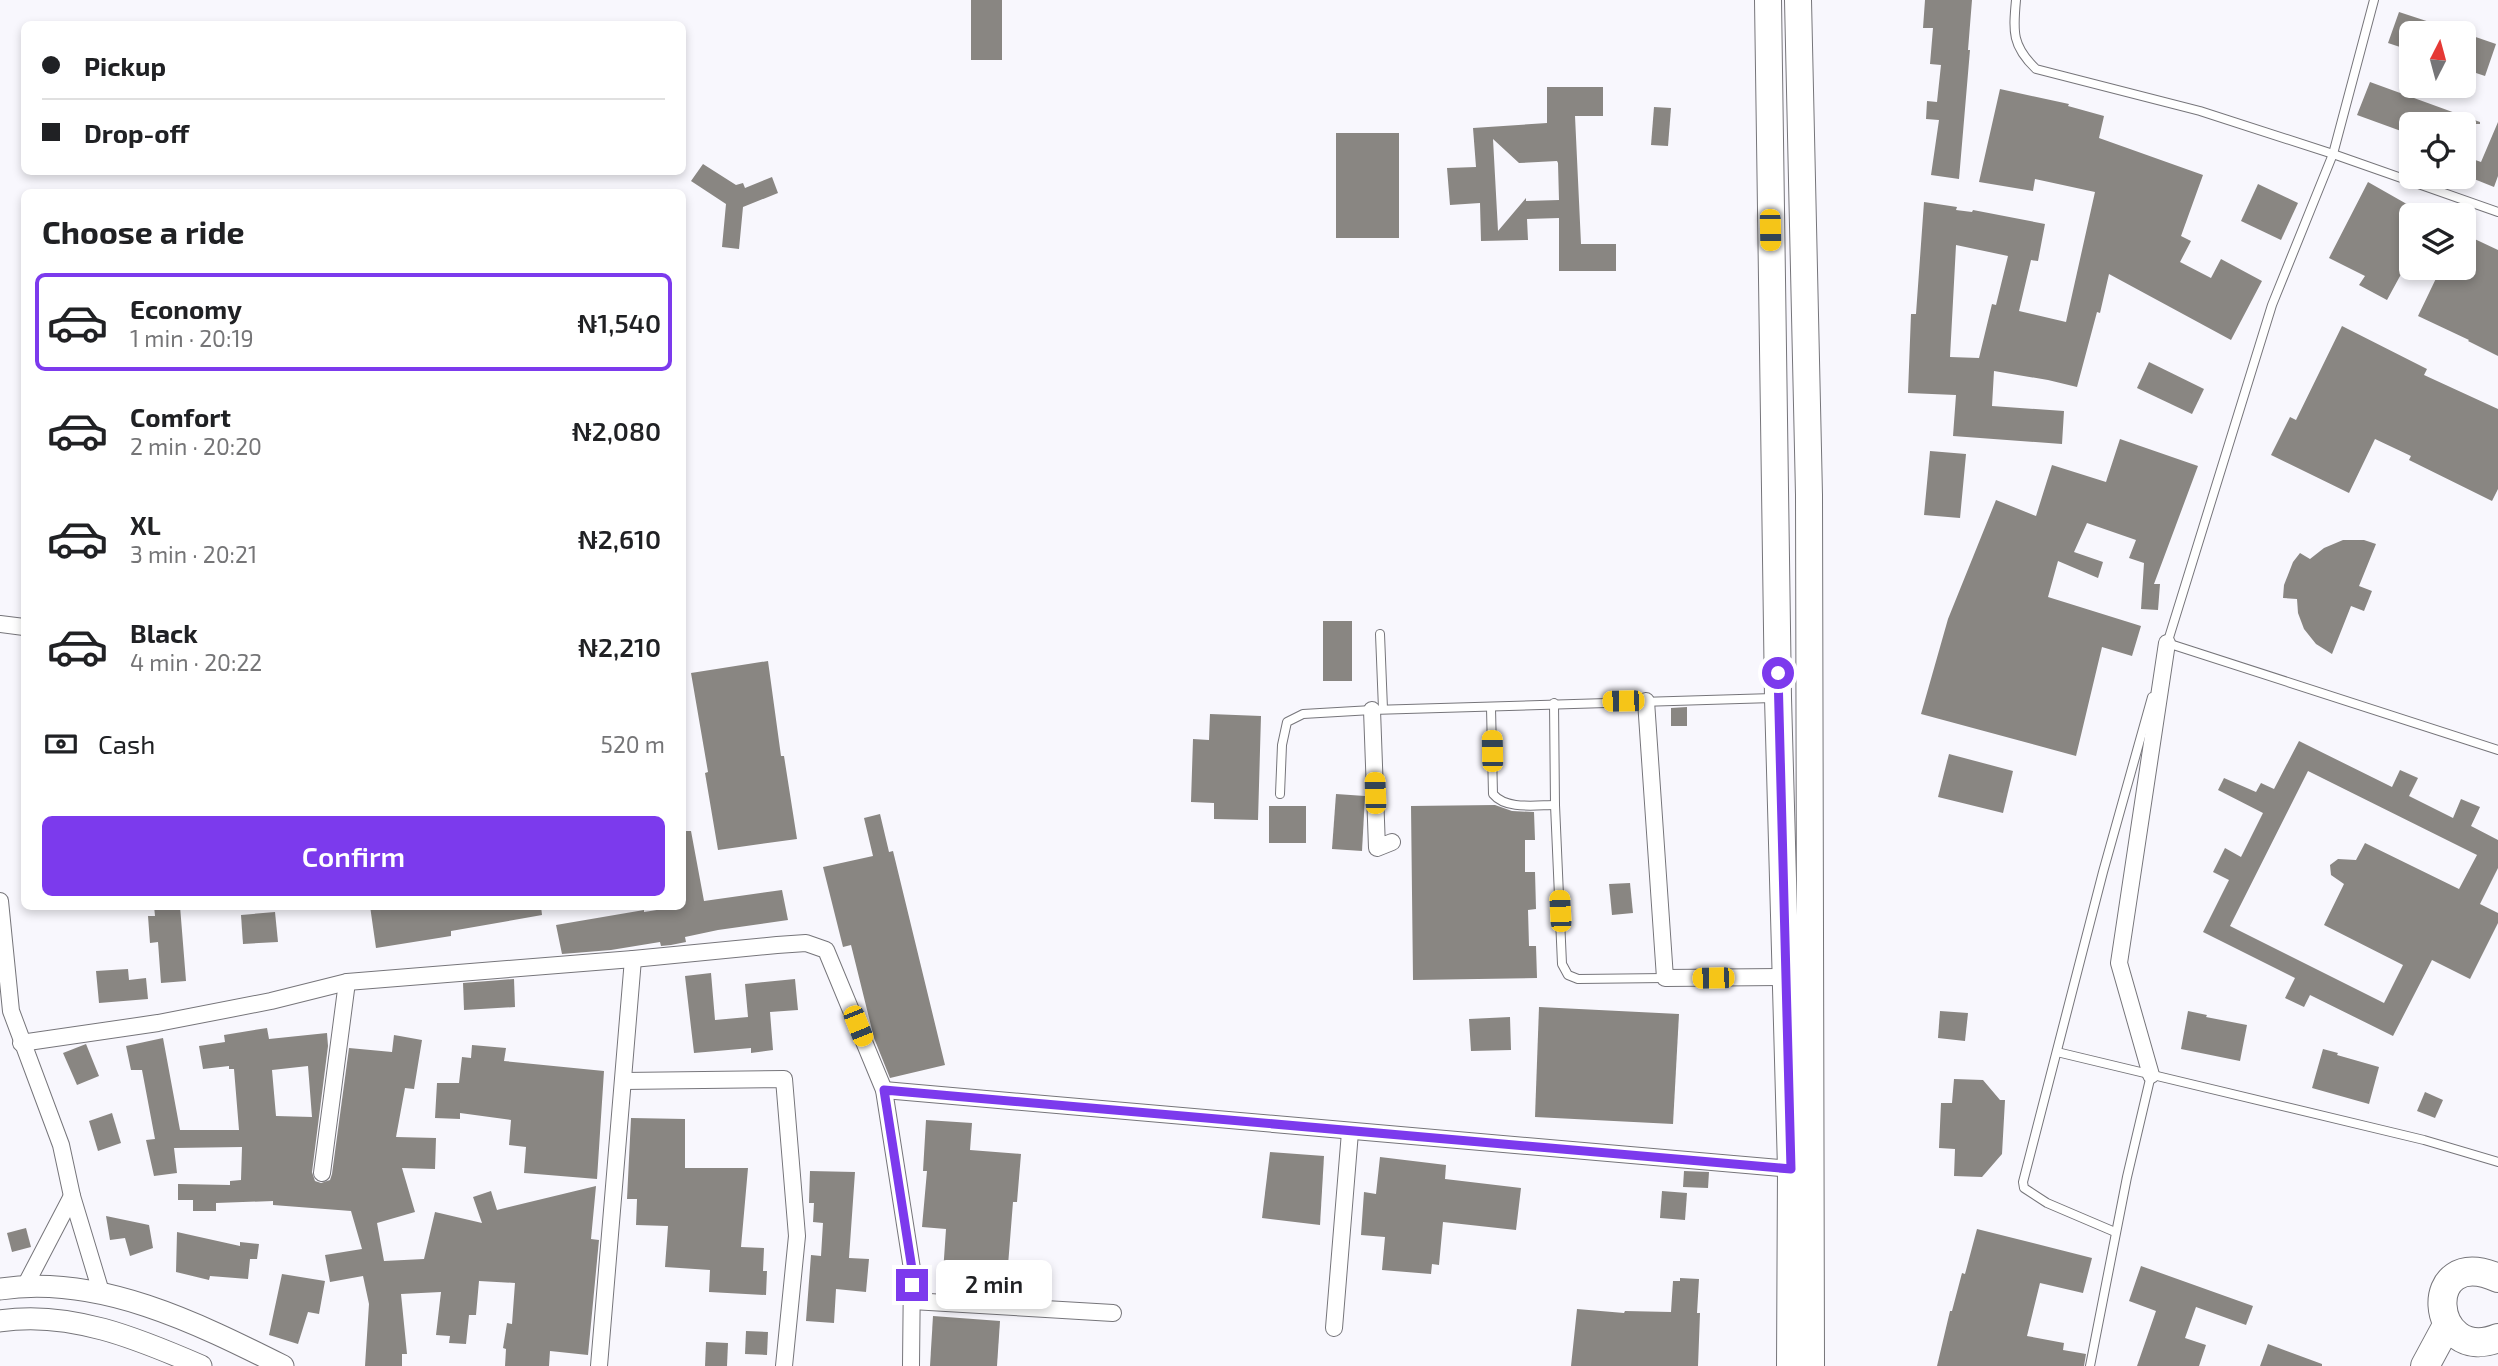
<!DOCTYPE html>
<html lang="en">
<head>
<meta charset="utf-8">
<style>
  :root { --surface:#fff; --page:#f2f2f2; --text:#202124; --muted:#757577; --line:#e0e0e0; --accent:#7c3aed }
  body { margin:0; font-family:"Exo 2",sans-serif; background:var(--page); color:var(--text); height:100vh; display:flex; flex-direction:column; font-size:26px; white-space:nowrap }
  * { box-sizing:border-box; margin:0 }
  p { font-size:23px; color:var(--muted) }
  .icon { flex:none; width:38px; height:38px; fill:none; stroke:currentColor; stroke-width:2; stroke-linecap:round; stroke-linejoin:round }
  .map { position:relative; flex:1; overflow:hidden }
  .sheet { position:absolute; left:21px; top:189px; width:665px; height:721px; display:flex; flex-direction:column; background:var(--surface); border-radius:10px; box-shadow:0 4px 10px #0003 }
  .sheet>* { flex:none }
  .banner { position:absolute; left:21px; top:21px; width:665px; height:154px; border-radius:10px; box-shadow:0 4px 10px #0003; display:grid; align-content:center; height:154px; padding:0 21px; background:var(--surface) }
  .needle { width:46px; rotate:6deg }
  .fabs { position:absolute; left:2399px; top:21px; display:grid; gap:14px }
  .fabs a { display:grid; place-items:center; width:77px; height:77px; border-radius:10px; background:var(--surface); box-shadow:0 4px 10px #0003; font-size:35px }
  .end { position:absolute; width:32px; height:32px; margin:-16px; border:9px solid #7c3aed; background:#fff; box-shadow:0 0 0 4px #fff }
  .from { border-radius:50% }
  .bubble { position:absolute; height:49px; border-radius:10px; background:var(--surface); box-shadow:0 4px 10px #0003; font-size:23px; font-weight:600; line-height:49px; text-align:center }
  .car { position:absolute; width:21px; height:42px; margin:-21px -10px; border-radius:9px; box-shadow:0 0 5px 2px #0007; background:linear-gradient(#f5c518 24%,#345 0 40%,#f5c518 0 76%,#345 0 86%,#f5c518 0) }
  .banner b { display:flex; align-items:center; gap:24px; height:66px; font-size:26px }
  .banner b+b { border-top:2px solid var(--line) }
  .banner i { width:18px; height:18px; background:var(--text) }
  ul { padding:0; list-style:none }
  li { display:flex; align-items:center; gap:21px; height:98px; margin:0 14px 10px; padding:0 7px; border:4px solid transparent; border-radius:10px }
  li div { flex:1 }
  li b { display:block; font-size:26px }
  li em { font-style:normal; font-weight:600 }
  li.active { border-color:var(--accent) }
  li>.icon { width:63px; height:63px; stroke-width:1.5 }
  h2 { padding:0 21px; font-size:32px; line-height:84px }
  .pay { display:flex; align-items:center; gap:18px; height:77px; padding:0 21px; font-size:26px }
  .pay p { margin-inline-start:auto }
  .action { display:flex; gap:14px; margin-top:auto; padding:14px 21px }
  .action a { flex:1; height:80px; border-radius:10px; background:var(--accent); color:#fff; font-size:28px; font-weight:600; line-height:80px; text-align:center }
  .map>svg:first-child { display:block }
  .building { fill:#898682; fill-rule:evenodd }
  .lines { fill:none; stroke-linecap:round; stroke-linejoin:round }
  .service-casing { stroke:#76757a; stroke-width:10 }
  .minor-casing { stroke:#76757a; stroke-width:18 }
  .tertiary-casing { stroke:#76757a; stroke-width:23 }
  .primary-casing { stroke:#76757a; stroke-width:28 }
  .trunk-casing { stroke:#76757a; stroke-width:30 }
  .service { stroke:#fff; stroke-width:8 }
  .minor { stroke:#fff; stroke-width:16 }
  .tertiary { stroke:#fff; stroke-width:21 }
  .primary { stroke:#fff; stroke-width:26 }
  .trunk { stroke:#fff; stroke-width:28 }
  .route { stroke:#7c3aed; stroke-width:9 }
</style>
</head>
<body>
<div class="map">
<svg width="2498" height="1366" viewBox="0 0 2498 1366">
  <rect width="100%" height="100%" fill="#f8f7fd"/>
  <g class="building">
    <rect x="971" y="0" width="31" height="60"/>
    <polygon points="1925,0 1972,0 1968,50 1970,50 1959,179 1931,175 1939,120 1926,119 1927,101 1937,102 1941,65 1930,64 1933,28 1923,28"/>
    <polygon points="2399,12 2454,30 2454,33 2412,33 2412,51 2388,43"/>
    <polygon points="2464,33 2496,44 2485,76 2464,69"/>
    <polygon points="2370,82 2480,122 2480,124 2412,124 2412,135 2357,115"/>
    <path d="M1547,87H1603V116H1575L1581,244H1616V271H1559V218L1527,219L1528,240L1481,241L1480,203L1450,205L1447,168L1476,167L1473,128L1547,123ZM1493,139L1519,163L1557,161L1558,163L1559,200L1526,201V198L1498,231Z"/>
    <path d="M2000,89L2069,104L2068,106L2104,116L2099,138L2203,175L2181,236L2191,241L2180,262L2211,278L2221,259L2262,281L2231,340L2109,274L2100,313L2097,312L2077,387L2048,380L1994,371L1992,406L2064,411L2062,444L1953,436L1956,395L1908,393L1911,314H1916L1924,202L1957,207L1956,210L1972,212L1973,210L2045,224L2038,261L2031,260L2019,311L2066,322L2095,192L2035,179L2033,191L1979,182ZM1956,245L2008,256L1996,305L1992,304L1979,358L1950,357Z"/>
    <polygon points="1654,107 1671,108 1668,146 1651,145"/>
    <polygon points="2498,122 2498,176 2494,187 2464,175 2464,156 2481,162"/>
    <rect x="1336" y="133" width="63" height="105"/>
    <polygon points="703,164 736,185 743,183 745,188 772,177 778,193 743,207 739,249 722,247 726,204 691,181"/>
    <polygon points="2368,182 2412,207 2412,254 2387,300 2359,285 2365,276 2329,258"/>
    <polygon points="2258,184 2298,203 2281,240 2241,221"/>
    <polygon points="2464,234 2498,250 2498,356 2468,341 2469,340 2418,316 2441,268 2464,268"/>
    <polygon points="2342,326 2427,369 2424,375 2498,409 2498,489 2492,501 2409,460 2411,456 2375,439 2349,493 2271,455 2290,417 2296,420"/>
    <polygon points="2149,362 2204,389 2192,414 2137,388"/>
    <polygon points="2120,439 2198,466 2154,584 2160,584 2158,610 2141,609 2144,563 2129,558 2136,540 2087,523 2074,552 2103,562 2098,578 2058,561 2048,597 2141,626 2132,656 2102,647 2076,756 1921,714 1948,619 1996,500 2036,516 2052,465 2106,482"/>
    <polygon points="1930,451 1966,454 1960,518 1924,515"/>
    <polygon points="2343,540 2364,540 2376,544 2359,586 2372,591 2364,611 2351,606 2332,654 2316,644 2304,629 2298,613 2297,599 2283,598 2284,585 2293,562 2300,553 2310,559 2324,548"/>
    <rect x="1323" y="621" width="29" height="60"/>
    <polygon points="768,661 781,756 784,756 797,839 718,850 705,773 708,772 691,673"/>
    <polygon points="1687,707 1687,726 1671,726 1671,708"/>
    <polygon points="1210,714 1261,716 1258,820 1214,819 1214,803 1191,802 1193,739 1209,740"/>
    <path d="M2299,741L2392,787L2400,770L2418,778L2409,796L2453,818L2461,799L2480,807L2471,826L2498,840V868L2480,904L2498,913V923L2470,979L2432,960L2393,1036L2310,995L2304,1007L2285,998L2295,978L2203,932L2229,880L2213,872L2225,848L2241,857L2263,813L2218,790L2224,778L2256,792L2261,783L2274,789ZM2308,771L2477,855L2459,889L2365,843L2356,860L2338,859L2330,865L2331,875L2344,884L2324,925L2403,965L2384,1003L2230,926Z"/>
    <polygon points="1949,754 2013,771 2003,813 1938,797"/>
    <polygon points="1336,794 1365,796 1362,851 1332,849"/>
    <polygon points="1495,805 1512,811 1534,812 1535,840 1525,840 1525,872 1535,872 1536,909 1528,910 1529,946 1536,946 1537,978 1413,980 1411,806"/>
    <rect x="1269" y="806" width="37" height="37"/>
    <polygon points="880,814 889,852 893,851 945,1065 890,1078 874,1038 851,945 843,947 823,867 873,856 864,818"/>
    <polygon points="682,831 691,831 704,901 782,890 788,920 718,930 685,937 686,942 671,945 661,946 660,942 611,950 562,954 556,925 644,910 644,912 682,906"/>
    <polygon points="1630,883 1633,913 1612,915 1609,884"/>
    <polygon points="154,906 180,906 186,981 161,983 158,942 150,943 148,916 155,916"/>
    <polygon points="370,906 541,906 542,915 451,931 451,936 376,948"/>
    <polygon points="275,912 278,942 243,944 241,915"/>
    <polygon points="128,969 129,980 146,978 148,999 99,1003 96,971"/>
    <polygon points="711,973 715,1020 748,1017 745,984 795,979 798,1010 770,1012 773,1050 751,1053 751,1048 694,1053 685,976"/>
    <polygon points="514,979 515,1007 464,1010 463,983"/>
    <polygon points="1539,1007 1679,1014 1673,1124 1535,1117"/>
    <polygon points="1940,1011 1968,1013 1965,1041 1938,1038"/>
    <polygon points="2188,1011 2207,1015 2206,1017 2247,1025 2240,1061 2181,1049"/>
    <polygon points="1510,1017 1511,1050 1471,1051 1469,1019"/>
    <path d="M267,1028L269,1039L327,1033L328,1046L312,1172L315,1181L321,1183L330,1180L332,1174L349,1048L392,1052L394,1035L422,1040L414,1089L405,1088L396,1137L436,1138L435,1169L402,1168L415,1212L377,1223L384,1261L424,1259L435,1212L482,1223L473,1197L491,1191L497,1210L596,1186L591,1239L599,1240L588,1355L550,1351L549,1366H505L506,1349L503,1348L507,1323L512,1324L515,1283L479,1281L476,1315H469L466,1344L449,1343L450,1336L436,1335L441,1292L401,1294L407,1354H402V1366H365L369,1304L363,1276L330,1282L325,1255L362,1249L351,1211L273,1205V1201L216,1203V1211H193V1200H178V1184L230,1185V1181L241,1180L242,1147L174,1148L177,1173L154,1176L146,1140L155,1139L142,1070H131L126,1046L163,1038L180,1130H239L234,1069H229V1066L203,1069L199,1046L225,1042L224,1035ZM308,1066L312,1117L276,1116L272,1070Z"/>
    <polygon points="86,1044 99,1076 77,1085 63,1053"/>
    <polygon points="472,1045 506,1048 504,1061 604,1071 597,1179 524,1173 526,1147 509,1145 511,1120 460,1113 460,1119 435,1118 437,1083 459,1083 462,1057 471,1058"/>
    <polygon points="2323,1049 2338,1053 2337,1055 2379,1067 2369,1104 2312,1088"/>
    <polygon points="1954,1079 1983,1080 2000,1100 2005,1100 2002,1154 1982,1177 1954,1176 1955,1149 1939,1148 1941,1103 1952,1103"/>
    <polygon points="2425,1092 2443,1100 2435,1118 2417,1111"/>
    <polygon points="112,1113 121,1143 98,1151 89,1121"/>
    <polygon points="631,1118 685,1119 685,1168 748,1168 741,1247 764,1248 763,1271 767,1271 766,1295 709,1292 710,1270 665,1267 668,1226 636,1225 637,1199 627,1199"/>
    <polygon points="926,1120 972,1123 970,1150 1021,1154 1017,1202 1013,1202 1007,1278 943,1273 946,1229 922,1227 927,1171 923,1171"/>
    <polygon points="1270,1152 1324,1156 1320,1225 1262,1218"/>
    <polygon points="1380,1157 1446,1165 1445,1179 1521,1188 1516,1230 1443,1222 1439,1265 1432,1264 1431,1274 1382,1270 1385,1237 1361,1235 1364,1192 1376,1194"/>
    <polygon points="810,1171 855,1172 849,1258 869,1259 866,1292 836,1289 834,1323 806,1321 811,1255 821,1256 823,1223 813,1222 814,1203 809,1203"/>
    <polygon points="1684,1171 1709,1172 1708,1188 1683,1187"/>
    <polygon points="1662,1191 1687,1193 1685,1220 1660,1218"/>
    <polygon points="106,1216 149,1225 153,1248 130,1256 125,1238 110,1240"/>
    <polygon points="26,1228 31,1247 12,1252 7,1233"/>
    <polygon points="1977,1229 2092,1258 2083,1293 2040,1283 2027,1336 2064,1343 2063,1350 2086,1354 2084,1366 1937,1366 1950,1311 1952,1311 1962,1273 1965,1274"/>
    <polygon points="177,1232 240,1246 240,1242 259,1244 257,1259 250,1259 248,1279 210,1276 209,1280 176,1272"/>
    <polygon points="2141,1266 2253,1306 2246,1325 2196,1307 2185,1338 2206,1345 2199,1366 2137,1366 2156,1311 2129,1301"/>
    <polygon points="282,1274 325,1281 319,1314 308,1312 298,1344 269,1335"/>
    <polygon points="1680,1278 1699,1279 1697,1313 1700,1313 1698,1366 1571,1366 1577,1309 1624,1313 1625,1311 1671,1312 1673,1281 1680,1281"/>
    <polygon points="933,1316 1000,1321 997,1366 930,1366"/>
    <polygon points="746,1331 768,1332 767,1355 745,1354"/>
    <polygon points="706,1342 728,1343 727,1366 705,1366"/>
    <polygon points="2268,1344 2322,1364 2322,1366 2260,1366"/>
  </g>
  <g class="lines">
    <g class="service-casing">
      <g id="service">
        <path d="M2016,0C2013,32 2012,46 2036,69L2200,111L2333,154L2498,212"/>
        <polyline points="1380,634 1383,709"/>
        <polyline points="2167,643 2498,750"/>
        <polyline points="2167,644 2272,305 2333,154 2374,0"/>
        <polyline points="1554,703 1555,805 1562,964 1568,975 1578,979 1665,978"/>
        <path d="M1491,708L1493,794C1506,810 1536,805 1555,805"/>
        <polyline points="1280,794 1282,745 1287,722 1303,714 1372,710 1773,698"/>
        <polyline points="2057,1052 2424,1140 2498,1162"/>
        <polyline points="2115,1232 2047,1203 2024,1188 2023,1182 2103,872 2152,697"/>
        <polyline points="2090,1366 2127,1177 2151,1075"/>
      </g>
    </g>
    <g class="minor-casing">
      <g id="minor">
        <polyline points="0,624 24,627"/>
        <polyline points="1646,701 1665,978 1784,977"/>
        <polyline points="1372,710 1377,848 1392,842"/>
        <polyline points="0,901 11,1011 61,1145 72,1196 101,1292"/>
        <polyline points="21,1043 158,1023 271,1001 347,982 633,959 777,945 806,943 826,950 884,1090 912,1269 911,1366"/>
        <polyline points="2151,1075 2119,963 2167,643"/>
        <polyline points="623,1081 784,1079 797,1236 784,1366"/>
        <polyline points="884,1090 1791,1169"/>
        <polyline points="322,1173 347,982"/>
        <polyline points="25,1286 72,1196"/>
        <polyline points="912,1301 1113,1313"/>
        <polyline points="1334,1328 1350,1132"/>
        <polyline points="599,1366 633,959"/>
      </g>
    </g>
    <g class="tertiary-casing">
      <g id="tertiary">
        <path d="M0,1289C99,1274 197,1323 283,1366"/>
        <path d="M0,1321C69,1310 139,1339 201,1366"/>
      </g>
    </g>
    <g class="primary-casing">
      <g id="primary">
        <polyline points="1768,0 1778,698 1791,1169 1790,1366"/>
        <polyline points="1798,0 1809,495 1811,1366"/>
      </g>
    </g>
    <g class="trunk-casing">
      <g id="trunk">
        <path d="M2498,1278C2419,1243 2429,1366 2498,1338"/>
        <polyline points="2425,1366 2446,1327"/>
      </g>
    </g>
    <use href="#service" class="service"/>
    <use href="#minor" class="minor"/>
    <use href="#tertiary" class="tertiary"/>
    <use href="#primary" class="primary"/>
    <use href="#trunk" class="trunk"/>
  </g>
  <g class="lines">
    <polyline class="route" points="912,1285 912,1269 884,1090 1791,1169 1778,673"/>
  </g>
</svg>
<div class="fabs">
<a><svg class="needle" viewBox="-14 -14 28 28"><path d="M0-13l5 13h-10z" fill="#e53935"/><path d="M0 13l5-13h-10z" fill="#757577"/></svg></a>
<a><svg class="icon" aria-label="locate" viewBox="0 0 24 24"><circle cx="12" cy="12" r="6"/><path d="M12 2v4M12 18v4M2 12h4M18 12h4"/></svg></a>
<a><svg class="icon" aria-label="layers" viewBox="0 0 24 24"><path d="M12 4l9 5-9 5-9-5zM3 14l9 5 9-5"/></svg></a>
</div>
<i class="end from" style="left:1778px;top:673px"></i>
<i class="end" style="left:912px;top:1285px"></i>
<div class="bubble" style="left:936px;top:1260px;width:116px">2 min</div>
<i class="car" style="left:1770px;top:230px;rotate:179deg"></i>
<i class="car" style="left:1623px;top:701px;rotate:269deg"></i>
<i class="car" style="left:1492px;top:751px;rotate:359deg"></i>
<i class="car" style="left:1375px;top:793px;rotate:358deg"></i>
<i class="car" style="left:1560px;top:911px;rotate:357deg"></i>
<i class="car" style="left:1713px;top:978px;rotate:269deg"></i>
<i class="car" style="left:858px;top:1026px;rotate:158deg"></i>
<div class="banner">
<b><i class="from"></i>Pickup</b>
<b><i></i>Drop-off</b>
</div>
<section class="sheet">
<h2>Choose a ride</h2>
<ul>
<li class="active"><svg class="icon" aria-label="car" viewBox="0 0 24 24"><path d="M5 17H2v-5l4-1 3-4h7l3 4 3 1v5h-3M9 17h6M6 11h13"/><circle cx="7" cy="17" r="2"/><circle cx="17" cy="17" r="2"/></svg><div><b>Economy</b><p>1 min · 20:19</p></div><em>₦1,540</em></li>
<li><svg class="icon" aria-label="car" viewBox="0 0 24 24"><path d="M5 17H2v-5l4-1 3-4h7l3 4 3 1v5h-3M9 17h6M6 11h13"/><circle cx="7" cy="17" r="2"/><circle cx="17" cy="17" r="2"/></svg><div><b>Comfort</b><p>2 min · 20:20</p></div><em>₦2,080</em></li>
<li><svg class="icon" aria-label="car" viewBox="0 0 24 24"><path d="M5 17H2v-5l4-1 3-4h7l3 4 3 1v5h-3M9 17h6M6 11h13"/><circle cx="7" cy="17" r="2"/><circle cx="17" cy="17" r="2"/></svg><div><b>XL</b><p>3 min · 20:21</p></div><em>₦2,610</em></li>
<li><svg class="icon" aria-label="car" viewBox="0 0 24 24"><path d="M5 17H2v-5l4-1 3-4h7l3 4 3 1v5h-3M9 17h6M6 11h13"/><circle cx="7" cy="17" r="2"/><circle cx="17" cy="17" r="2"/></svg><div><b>Black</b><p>4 min · 20:22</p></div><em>₦2,210</em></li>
</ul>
<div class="pay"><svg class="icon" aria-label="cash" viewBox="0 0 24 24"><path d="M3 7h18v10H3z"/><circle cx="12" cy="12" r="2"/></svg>Cash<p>520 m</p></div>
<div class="action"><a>Confirm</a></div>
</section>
</div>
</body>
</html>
